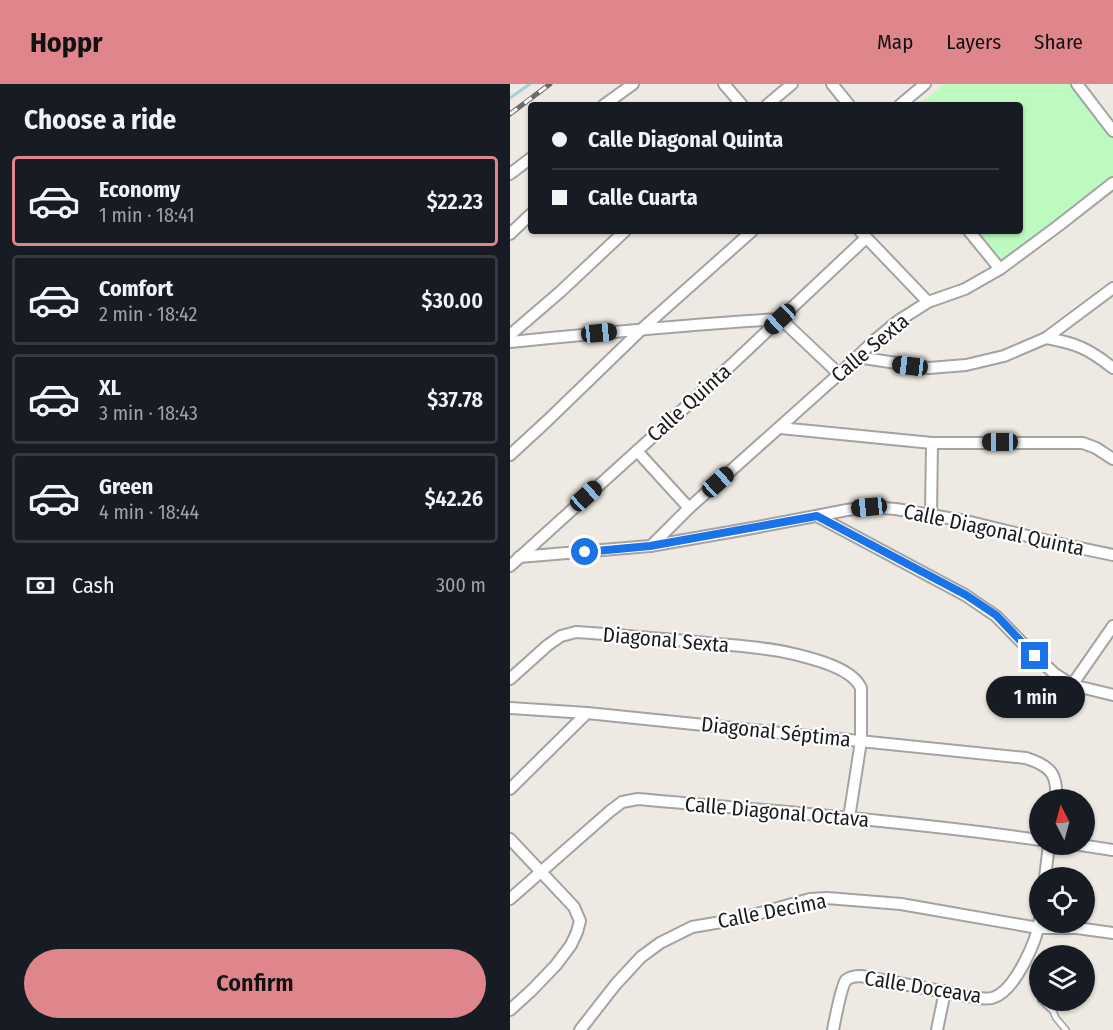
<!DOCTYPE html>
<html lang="en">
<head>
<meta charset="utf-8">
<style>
  :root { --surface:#171b24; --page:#242831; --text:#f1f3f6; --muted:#9ea1a6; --line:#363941; --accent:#df868c }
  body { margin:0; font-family:"Fira Sans Condensed",sans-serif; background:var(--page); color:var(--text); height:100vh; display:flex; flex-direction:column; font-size:22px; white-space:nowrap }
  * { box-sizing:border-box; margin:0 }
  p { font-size:20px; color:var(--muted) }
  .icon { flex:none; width:33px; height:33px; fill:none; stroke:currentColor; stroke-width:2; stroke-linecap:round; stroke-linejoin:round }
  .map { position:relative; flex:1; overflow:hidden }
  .panel { display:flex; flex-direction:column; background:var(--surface); width:510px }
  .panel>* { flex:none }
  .banner { position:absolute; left:18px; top:18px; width:495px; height:132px; border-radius:6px; box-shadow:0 2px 4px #0004; display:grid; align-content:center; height:132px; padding:0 24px; background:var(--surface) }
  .needle { width:39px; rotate:354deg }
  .tools { position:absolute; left:519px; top:705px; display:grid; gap:12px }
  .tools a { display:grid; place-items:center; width:66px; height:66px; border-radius:50%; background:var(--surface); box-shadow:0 2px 4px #0004; font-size:30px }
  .end { position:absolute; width:27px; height:27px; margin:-14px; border:8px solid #1a73e8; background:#fff; box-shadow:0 0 0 3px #fff }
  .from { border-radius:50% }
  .bubble { position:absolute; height:42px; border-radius:21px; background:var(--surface); box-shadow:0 2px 4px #0004; font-size:20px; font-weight:600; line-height:42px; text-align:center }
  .car { position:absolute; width:18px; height:36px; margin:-18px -9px; border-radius:8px; box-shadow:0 0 4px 2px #0007; background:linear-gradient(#222 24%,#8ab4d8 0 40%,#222 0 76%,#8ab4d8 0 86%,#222 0) }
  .banner b { display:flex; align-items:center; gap:21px; height:57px; font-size:22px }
  .banner b+b { border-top:2px solid var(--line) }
  .banner i { width:15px; height:15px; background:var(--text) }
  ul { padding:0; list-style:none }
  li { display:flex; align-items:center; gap:18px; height:90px; margin:0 12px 9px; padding:0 12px; border:3px solid var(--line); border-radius:6px }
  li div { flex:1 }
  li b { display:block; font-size:22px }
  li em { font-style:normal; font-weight:600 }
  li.on { border-color:var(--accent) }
  li>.icon { width:54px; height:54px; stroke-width:1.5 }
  h2 { padding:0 24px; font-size:27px; line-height:72px }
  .pay { display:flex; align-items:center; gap:15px; height:66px; padding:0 24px; font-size:22px }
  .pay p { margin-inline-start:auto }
  .button { display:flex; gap:12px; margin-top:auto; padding:12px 24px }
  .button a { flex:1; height:69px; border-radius:36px; background:var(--accent); color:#111; font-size:24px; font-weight:600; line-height:69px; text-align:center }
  header { display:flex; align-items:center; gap:36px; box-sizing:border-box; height:84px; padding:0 30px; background:var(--accent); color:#111 }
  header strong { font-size:28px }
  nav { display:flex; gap:33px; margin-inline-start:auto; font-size:21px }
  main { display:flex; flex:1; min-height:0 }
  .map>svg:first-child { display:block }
  .park { fill:#bdfabf }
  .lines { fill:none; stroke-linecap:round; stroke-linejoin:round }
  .stream { stroke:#a1d2dc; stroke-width:3 }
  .service-casing { stroke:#a3a3a3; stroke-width:8 }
  .minor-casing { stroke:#a3a3a3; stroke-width:14 }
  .service { stroke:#fff; stroke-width:5 }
  .minor { stroke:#fff; stroke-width:10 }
  .rail-casing { stroke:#6a6a6a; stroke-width:5 }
  .rail { stroke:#fff; stroke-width:3; stroke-dasharray:9; stroke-linecap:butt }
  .route { stroke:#1a73e8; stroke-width:8 }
  .labels { text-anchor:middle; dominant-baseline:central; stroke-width:4.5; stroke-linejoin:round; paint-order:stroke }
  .street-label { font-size:21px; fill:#1c1c1c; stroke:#fff }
</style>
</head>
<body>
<header>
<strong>Hoppr</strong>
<nav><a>Map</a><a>Layers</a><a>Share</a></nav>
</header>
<main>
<section class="panel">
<h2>Choose a ride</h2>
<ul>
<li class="on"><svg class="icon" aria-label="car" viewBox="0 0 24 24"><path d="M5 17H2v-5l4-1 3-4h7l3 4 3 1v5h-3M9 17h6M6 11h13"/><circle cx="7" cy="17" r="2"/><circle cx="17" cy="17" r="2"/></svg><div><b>Economy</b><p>1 min · 18:41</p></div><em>$22.23</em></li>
<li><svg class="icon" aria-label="car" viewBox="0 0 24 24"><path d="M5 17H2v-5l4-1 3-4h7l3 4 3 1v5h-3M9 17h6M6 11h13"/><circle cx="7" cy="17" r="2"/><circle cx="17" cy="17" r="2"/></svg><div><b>Comfort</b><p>2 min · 18:42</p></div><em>$30.00</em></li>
<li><svg class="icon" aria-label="car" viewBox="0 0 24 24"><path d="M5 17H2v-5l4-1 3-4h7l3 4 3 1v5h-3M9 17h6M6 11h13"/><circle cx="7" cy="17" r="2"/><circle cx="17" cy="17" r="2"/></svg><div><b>XL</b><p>3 min · 18:43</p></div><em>$37.78</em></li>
<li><svg class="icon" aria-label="car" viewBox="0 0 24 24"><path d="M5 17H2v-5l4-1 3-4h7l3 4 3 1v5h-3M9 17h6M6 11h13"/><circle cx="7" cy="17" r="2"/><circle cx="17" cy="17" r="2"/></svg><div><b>Green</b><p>4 min · 18:44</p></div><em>$42.26</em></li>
</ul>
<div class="pay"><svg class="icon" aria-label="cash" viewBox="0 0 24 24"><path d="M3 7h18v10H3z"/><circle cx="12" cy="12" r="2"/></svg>Cash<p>300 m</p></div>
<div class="button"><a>Confirm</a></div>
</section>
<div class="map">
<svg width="603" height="946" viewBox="0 0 603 946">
  <rect width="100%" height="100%" fill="#eee9e2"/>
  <polygon class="park" points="435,0 565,0 603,51 603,93 490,182 463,147 510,147 510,21 408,21"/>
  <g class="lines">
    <polyline class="stream" points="0,14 20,0"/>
    <g class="service-casing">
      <polyline id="service" points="531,916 543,927 546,934 556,946"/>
    </g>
    <g class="minor-casing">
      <g id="minor">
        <polyline points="214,0 232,21"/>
        <polyline points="322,0 339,21"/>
        <polyline points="567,0 603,47"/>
        <polyline points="94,21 123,0"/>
        <polyline points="257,21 282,0"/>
        <polyline points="390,21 415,0"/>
        <polyline points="0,90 21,74"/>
        <polyline points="350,147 418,218"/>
        <polyline points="459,147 490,185"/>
        <polyline points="0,150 21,130"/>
        <polyline points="0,251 50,208 115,147"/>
        <path d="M536,254C566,259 579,265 603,284"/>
        <path d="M0,258C90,249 180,240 271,235L329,290"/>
        <polyline points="347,273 419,284 456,281 494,272 536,254 603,204"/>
        <polyline points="270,344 422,359 573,359 586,364 603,375"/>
        <polyline points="127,367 179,424"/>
        <polyline points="0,371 37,337 133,244 242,147"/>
        <polyline points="421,431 422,359"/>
        <polyline points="307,432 455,511 486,532 525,572 545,590 562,601 603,611"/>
        <polyline points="141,462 179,424 329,290 365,256 388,237 418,218 455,205 490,185 548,142 603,99"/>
        <polyline points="9,473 140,462 237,445 337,426 359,423 386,425 456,437 546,459 603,471"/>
        <polyline points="0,482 202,299 356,154"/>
        <path d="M0,595L38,561L51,552L66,548C110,551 154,555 198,559C226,562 256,563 284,570C304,575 342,584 351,604V657L339,734"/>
        <polyline points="562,601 603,542"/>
        <path d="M0,624L77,629L516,674C540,682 548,689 546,716"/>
        <polyline points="0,705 77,629"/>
        <polyline points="0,755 64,823 70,837 67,848 61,861 46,881 22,906 0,926"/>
        <polyline points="564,760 603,766"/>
        <polyline points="535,794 539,760"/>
        <path d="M0,815L99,728L112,718L128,715C262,727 396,737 530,756"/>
        <polyline points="70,946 106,900 131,873 150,859 182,843 229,835 300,815 317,814 391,820 528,844 567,844 603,849"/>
        <path d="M323,946C325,936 331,903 336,896C340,893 346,892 351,892L468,914C472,914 477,915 482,914C505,908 527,856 530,835"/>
        <polyline points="427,946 435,907"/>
      </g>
    </g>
    <use href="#service" class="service"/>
    <use href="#minor" class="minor"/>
    <g class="rail-casing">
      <polyline id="rail" points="0,30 40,0"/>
    </g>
    <use href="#rail" class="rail"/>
  </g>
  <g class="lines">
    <polyline class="route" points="75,468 140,462 307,432 456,511 486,531 525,572"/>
  </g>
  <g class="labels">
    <g class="street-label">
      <text transform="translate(360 264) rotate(-40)">Calle Sexta</text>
      <text transform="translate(179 319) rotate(-42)">Calle Quinta</text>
      <text transform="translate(484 446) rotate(12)">Calle Diagonal Quinta</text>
      <text transform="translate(156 556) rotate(5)">Diagonal Sexta</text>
      <text transform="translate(266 648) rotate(6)">Diagonal Séptima</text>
      <text transform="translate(267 728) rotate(5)">Calle Diagonal Octava</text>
      <text transform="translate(262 827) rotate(-11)">Calle Decima</text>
      <text transform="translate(413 903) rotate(9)">Calle Doceava</text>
    </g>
  </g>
</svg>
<div class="tools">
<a><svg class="needle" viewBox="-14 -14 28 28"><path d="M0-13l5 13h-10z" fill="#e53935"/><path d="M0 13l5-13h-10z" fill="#9ea1a6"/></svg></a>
<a><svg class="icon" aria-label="locate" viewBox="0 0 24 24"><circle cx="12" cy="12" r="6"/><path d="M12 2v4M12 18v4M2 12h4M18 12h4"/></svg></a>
<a><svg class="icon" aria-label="layers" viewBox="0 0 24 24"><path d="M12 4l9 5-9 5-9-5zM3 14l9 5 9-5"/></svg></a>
</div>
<i class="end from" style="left:75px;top:468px"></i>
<i class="end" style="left:525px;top:572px"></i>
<div class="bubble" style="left:476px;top:592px;width:99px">1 min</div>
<i class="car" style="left:270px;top:235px;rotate:227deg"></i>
<i class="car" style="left:89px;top:249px;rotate:84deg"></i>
<i class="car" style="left:400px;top:282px;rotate:277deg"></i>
<i class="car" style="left:490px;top:358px;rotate:270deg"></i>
<i class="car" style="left:208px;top:398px;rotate:48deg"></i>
<i class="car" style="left:76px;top:412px;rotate:48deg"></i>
<i class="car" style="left:359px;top:423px;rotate:264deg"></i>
<div class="banner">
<b><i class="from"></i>Calle Diagonal Quinta</b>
<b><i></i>Calle Cuarta</b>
</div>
</div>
</main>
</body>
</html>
